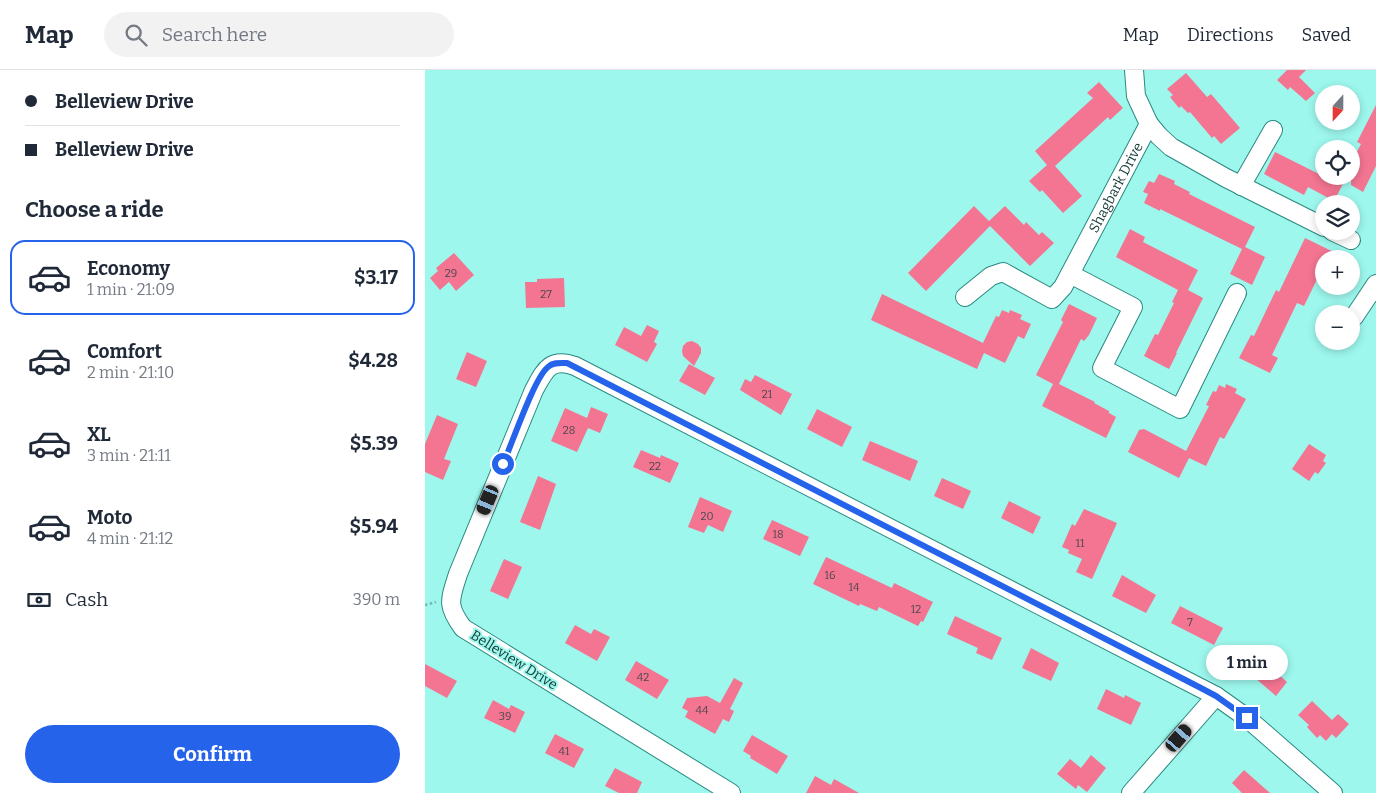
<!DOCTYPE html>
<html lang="en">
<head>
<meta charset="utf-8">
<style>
  :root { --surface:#fff; --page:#f2f2f3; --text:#1f2937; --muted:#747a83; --line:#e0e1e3; --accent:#2563eb }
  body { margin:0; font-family:Bitter,serif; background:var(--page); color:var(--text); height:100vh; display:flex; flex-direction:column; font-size:19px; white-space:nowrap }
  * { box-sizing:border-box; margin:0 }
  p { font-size:16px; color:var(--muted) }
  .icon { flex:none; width:28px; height:28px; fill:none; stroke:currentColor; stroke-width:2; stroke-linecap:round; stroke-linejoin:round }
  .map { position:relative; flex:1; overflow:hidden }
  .drawer { display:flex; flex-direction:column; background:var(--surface); width:425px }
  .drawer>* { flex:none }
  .guide { display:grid; align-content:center; height:110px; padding:0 25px; background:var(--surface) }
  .needle { width:32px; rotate:201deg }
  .controls { position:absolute; left:890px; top:15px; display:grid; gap:10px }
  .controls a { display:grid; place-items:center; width:45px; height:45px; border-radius:50%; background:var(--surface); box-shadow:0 2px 8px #0003; font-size:25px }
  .end { position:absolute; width:22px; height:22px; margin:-11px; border:6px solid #2563eb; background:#fff; box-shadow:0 0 0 2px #fff }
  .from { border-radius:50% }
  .bubble { position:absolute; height:35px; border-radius:18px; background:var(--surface); box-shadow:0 2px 8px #0003; font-size:16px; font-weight:700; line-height:35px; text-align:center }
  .car { position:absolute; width:15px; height:30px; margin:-15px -8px; border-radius:6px; box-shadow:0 0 4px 1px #0007; background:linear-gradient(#222 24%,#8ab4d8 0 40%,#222 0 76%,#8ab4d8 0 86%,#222 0) }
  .guide b { display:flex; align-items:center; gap:18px; height:48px; font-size:19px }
  .guide b+b { border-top:1px solid var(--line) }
  .guide i { width:12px; height:12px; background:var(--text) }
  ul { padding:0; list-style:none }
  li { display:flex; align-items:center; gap:15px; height:75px; margin:0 10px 8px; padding:0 15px; border:2px solid transparent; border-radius:15px }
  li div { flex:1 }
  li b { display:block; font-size:19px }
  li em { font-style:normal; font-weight:700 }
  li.current { border-color:var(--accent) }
  li>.icon { width:45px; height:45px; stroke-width:1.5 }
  h2 { padding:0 25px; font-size:22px; line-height:60px }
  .pay { display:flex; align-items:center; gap:12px; height:55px; padding:0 25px; font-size:19px }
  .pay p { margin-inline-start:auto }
  .action { display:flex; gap:10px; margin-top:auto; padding:10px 25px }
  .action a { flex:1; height:58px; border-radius:30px; background:var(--accent); color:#fff; font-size:20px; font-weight:700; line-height:58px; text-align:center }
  header { display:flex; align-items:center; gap:30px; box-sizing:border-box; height:70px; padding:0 25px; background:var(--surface); border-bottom:1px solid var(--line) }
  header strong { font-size:24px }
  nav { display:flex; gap:28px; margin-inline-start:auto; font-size:18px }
  .search { width:350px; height:45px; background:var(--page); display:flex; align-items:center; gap:12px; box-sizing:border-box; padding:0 18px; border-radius:28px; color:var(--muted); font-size:19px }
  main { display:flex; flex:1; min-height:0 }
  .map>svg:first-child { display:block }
  .building { fill:#f37592 }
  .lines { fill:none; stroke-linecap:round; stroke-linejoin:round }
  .minor-casing { stroke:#298981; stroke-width:20 }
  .path { stroke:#70b9b1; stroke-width:2.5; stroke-dasharray:2.5 2.5; stroke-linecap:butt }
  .minor { stroke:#fff; stroke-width:18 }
  .route { stroke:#2563eb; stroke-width:6 }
  .labels { text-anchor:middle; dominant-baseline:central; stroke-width:4; stroke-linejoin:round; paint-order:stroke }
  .number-label { font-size:11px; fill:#4a484c }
  .street-label { font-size:14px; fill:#123935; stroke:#9df7ed }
</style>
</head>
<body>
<header>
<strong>Map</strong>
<div class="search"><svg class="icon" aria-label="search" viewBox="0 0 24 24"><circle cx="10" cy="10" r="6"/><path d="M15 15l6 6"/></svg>Search here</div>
<nav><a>Map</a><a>Directions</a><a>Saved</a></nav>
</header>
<main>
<section class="drawer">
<div class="guide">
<b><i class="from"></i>Belleview Drive</b>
<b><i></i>Belleview Drive</b>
</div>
<h2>Choose a ride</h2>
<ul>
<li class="current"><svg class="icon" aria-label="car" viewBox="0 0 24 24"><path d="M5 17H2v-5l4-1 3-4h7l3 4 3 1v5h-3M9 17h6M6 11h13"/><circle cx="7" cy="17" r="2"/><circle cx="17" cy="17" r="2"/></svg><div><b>Economy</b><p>1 min · 21:09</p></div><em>$3.17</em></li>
<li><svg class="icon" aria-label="car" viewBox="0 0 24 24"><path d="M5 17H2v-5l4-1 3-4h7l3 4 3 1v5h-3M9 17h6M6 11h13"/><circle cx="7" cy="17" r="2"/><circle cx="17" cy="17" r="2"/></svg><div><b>Comfort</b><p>2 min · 21:10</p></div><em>$4.28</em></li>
<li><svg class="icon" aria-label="car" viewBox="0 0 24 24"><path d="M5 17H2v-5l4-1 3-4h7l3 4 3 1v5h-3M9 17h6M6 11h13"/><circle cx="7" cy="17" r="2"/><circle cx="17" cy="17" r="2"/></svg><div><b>XL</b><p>3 min · 21:11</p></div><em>$5.39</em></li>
<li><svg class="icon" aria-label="car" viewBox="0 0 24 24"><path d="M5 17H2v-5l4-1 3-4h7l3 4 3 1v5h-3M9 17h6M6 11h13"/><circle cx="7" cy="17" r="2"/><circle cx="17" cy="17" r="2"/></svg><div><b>Moto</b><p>4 min · 21:12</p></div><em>$5.94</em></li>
</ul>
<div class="pay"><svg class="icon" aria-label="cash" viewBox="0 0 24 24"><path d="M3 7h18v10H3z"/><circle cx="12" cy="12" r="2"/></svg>Cash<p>390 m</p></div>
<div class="action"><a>Confirm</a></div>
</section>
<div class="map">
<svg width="951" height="723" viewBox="0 0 951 723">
  <rect width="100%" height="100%" fill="#9df7ed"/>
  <g class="building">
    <polygon points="862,0 881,0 874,7 890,23 881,31 865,17 863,20 852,10"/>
    <polygon points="761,3 782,27 786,24 815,58 796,74 789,66 787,68 765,42 763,43 756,36 754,38 745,27 748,25 742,19"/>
    <polygon points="674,12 698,38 685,50 683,47 630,96 657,126 638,143 617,120 615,122 604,111 622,95 610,81 668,28 662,23"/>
    <polygon points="951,35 951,96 938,122 926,115 926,93 936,74 932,72"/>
    <polygon points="850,82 898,106 922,106 909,131 883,117 879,125 839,104"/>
    <polygon points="734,104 750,111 749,114 765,122 764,124 830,157 820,177 840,187 827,215 805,204 817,179 735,139 735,141 719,133 723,124 718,122 724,111 729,113"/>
    <polygon points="549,136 564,151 580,136 599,155 601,152 614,165 617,162 629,173 605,196 565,156 501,221 483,203"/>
    <polygon points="705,159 720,167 718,172 773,200 763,220 778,228 751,283 752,283 744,299 719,286 730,264 733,265 749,233 747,232 753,220 691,187"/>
    <polygon points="880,168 923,189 899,189 899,195 879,236 872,233 847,285 853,288 845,303 814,288 826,265 829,266 851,220 854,222"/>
    <polygon points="29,183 49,205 31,221 24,212 15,220 5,208 13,201 11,198"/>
    <polygon points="139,208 140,237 101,238 100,212 112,212 112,209"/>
    <polygon points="457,224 558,273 571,246 574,247 577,240 584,243 585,240 597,245 595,249 606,254 599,269 593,266 580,293 559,283 552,299 446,250"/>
    <polygon points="644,234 672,248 664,265 659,271 656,269 634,314 670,332 669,333 684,341 684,343 691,347 681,368 617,336 628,314 611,305 638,252 636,250"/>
    <polygon points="222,255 234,261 229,272 232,274 222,292 190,275 199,257 216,266"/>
    <polygon points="267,271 273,274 276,278 276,283 269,296 258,286 257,281 258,276 262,272"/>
    <polygon points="42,282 62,291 51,317 31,309"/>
    <polygon points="264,294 290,308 280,325 254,311"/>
    <polygon points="330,305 367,324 356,345 315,320 320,309 326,312"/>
    <polygon points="801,314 812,319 810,323 821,329 799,369 795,367 781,396 764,388 754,408 703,382 714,360 719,359 761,381 784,336 781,335 788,321 791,322 794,315 800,318"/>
    <polygon points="166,337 183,344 175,363 163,358 152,382 126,371 140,338 162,348"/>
    <polygon points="392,339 427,357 417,377 382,359"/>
    <polygon points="12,345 33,354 19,389 26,391 18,410 0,402 0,374"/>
    <polygon points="445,371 493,391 485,411 437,390"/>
    <polygon points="884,374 901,385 898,391 901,393 893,404 890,402 884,411 867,399"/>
    <polygon points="216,380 235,388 236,385 254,393 245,413 208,397"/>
    <polygon points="113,406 131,414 115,460 95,452"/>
    <polygon points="517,408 546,421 538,439 509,426"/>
    <polygon points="275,427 307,441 298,462 283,455 279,463 263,457"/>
    <polygon points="584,431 616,447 608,464 576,448"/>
    <polygon points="659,439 692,453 667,509 651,502 657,489 643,483 644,480 637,477 647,454 650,456"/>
    <polygon points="347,450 384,467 375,486 338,469"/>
    <polygon points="401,487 467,518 469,513 508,532 498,552 496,551 493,556 454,537 452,541 435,534 434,536 388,514"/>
    <polygon points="79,489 97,497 83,529 65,521"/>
    <polygon points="697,505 731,525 721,543 687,526"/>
    <polygon points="755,536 798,558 789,575 746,553"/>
    <polygon points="530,546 577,568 567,590 551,583 553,578 522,564"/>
    <polygon points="150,555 166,564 169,559 185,567 172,591 140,573"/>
    <polygon points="606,578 634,593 626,611 597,598"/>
    <polygon points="850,585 860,594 852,603 862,612 851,626 822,601 834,588 842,594"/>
    <polygon points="211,591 244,610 232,629 200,610"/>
    <polygon points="0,594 32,611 22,628 0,616"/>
    <polygon points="309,608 318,613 305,639 309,641 304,652 298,649 290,664 260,647 263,641 257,638 262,628 282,626 295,633"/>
    <polygon points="681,619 699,628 700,625 716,633 706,655 672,639"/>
    <polygon points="68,630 84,639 86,635 100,642 90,663 59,648"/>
    <polygon points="887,631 907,650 913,644 924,654 911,668 907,664 901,671 895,665 892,668 882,657 884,655 873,645"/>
    <polygon points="130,664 159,679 149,698 120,683"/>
    <polygon points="327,665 363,686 352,704 325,688 326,686 318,681"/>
    <polygon points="666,685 681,698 662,722 653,715 651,719 632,704 645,689 656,698"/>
    <polygon points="190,698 217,712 212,723 194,723 180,716"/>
    <polygon points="819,700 845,723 817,723 807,713"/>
    <polygon points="390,706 406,715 409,709 434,723 381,723"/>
  </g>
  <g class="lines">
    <g class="minor-casing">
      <g id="minor">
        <polyline points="724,54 734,66 746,77 801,108 899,157"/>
        <polyline points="816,116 848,60"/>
        <polyline points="907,161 926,170"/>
        <polyline points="645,204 708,237 677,298 755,339 812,223"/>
        <path id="s1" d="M540,227L566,206L578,202L627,229L638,217L724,54L711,26L709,0"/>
        <polyline points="929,247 951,214"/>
        <polyline points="791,626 822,648 908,723"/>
        <path d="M306,723L38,558C21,535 25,530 33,504L109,320C120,300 125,287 150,296L791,626L706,723"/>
      </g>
    </g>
    <polyline class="path" points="0,535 11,532"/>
    <use href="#minor" class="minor"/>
  </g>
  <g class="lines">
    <path class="route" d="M78,394C87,374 109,308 123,297C128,292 136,293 142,293L774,617L791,626L822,648"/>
  </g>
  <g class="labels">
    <g class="number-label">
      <text x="26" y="203">29</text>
      <text x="121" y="224">27</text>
      <text x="342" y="324">21</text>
      <text x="144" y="360">28</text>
      <text x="230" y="396">22</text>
      <text x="282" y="446">20</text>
      <text x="353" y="464">18</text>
      <text x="655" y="473">11</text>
      <text x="405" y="505">16</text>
      <text x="429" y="517">14</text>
      <text x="491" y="539">12</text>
      <text x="765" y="552">7</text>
      <text x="218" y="607">42</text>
      <text x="277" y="640">44</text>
      <text x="80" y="646">39</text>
      <text x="139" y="681">41</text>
    </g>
    <g class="street-label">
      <text stroke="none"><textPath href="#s1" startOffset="231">Shagbark Drive</textPath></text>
      <text transform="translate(89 590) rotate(32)">Belleview Drive</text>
    </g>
  </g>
</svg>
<div class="controls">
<a><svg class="needle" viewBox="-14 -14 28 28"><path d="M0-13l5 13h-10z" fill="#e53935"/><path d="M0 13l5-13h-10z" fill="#747a83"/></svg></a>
<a><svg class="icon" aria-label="locate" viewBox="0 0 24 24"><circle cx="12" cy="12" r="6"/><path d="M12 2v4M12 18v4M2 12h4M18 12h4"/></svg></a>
<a><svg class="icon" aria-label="layers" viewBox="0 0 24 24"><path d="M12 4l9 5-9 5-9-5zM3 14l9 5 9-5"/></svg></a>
<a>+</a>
<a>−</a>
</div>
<i class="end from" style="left:78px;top:394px"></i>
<i class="end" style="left:822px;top:648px"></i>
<div class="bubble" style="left:781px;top:575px;width:82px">1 min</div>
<i class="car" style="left:63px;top:430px;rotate:203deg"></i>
<i class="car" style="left:754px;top:668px;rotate:41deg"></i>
</div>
</main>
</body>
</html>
